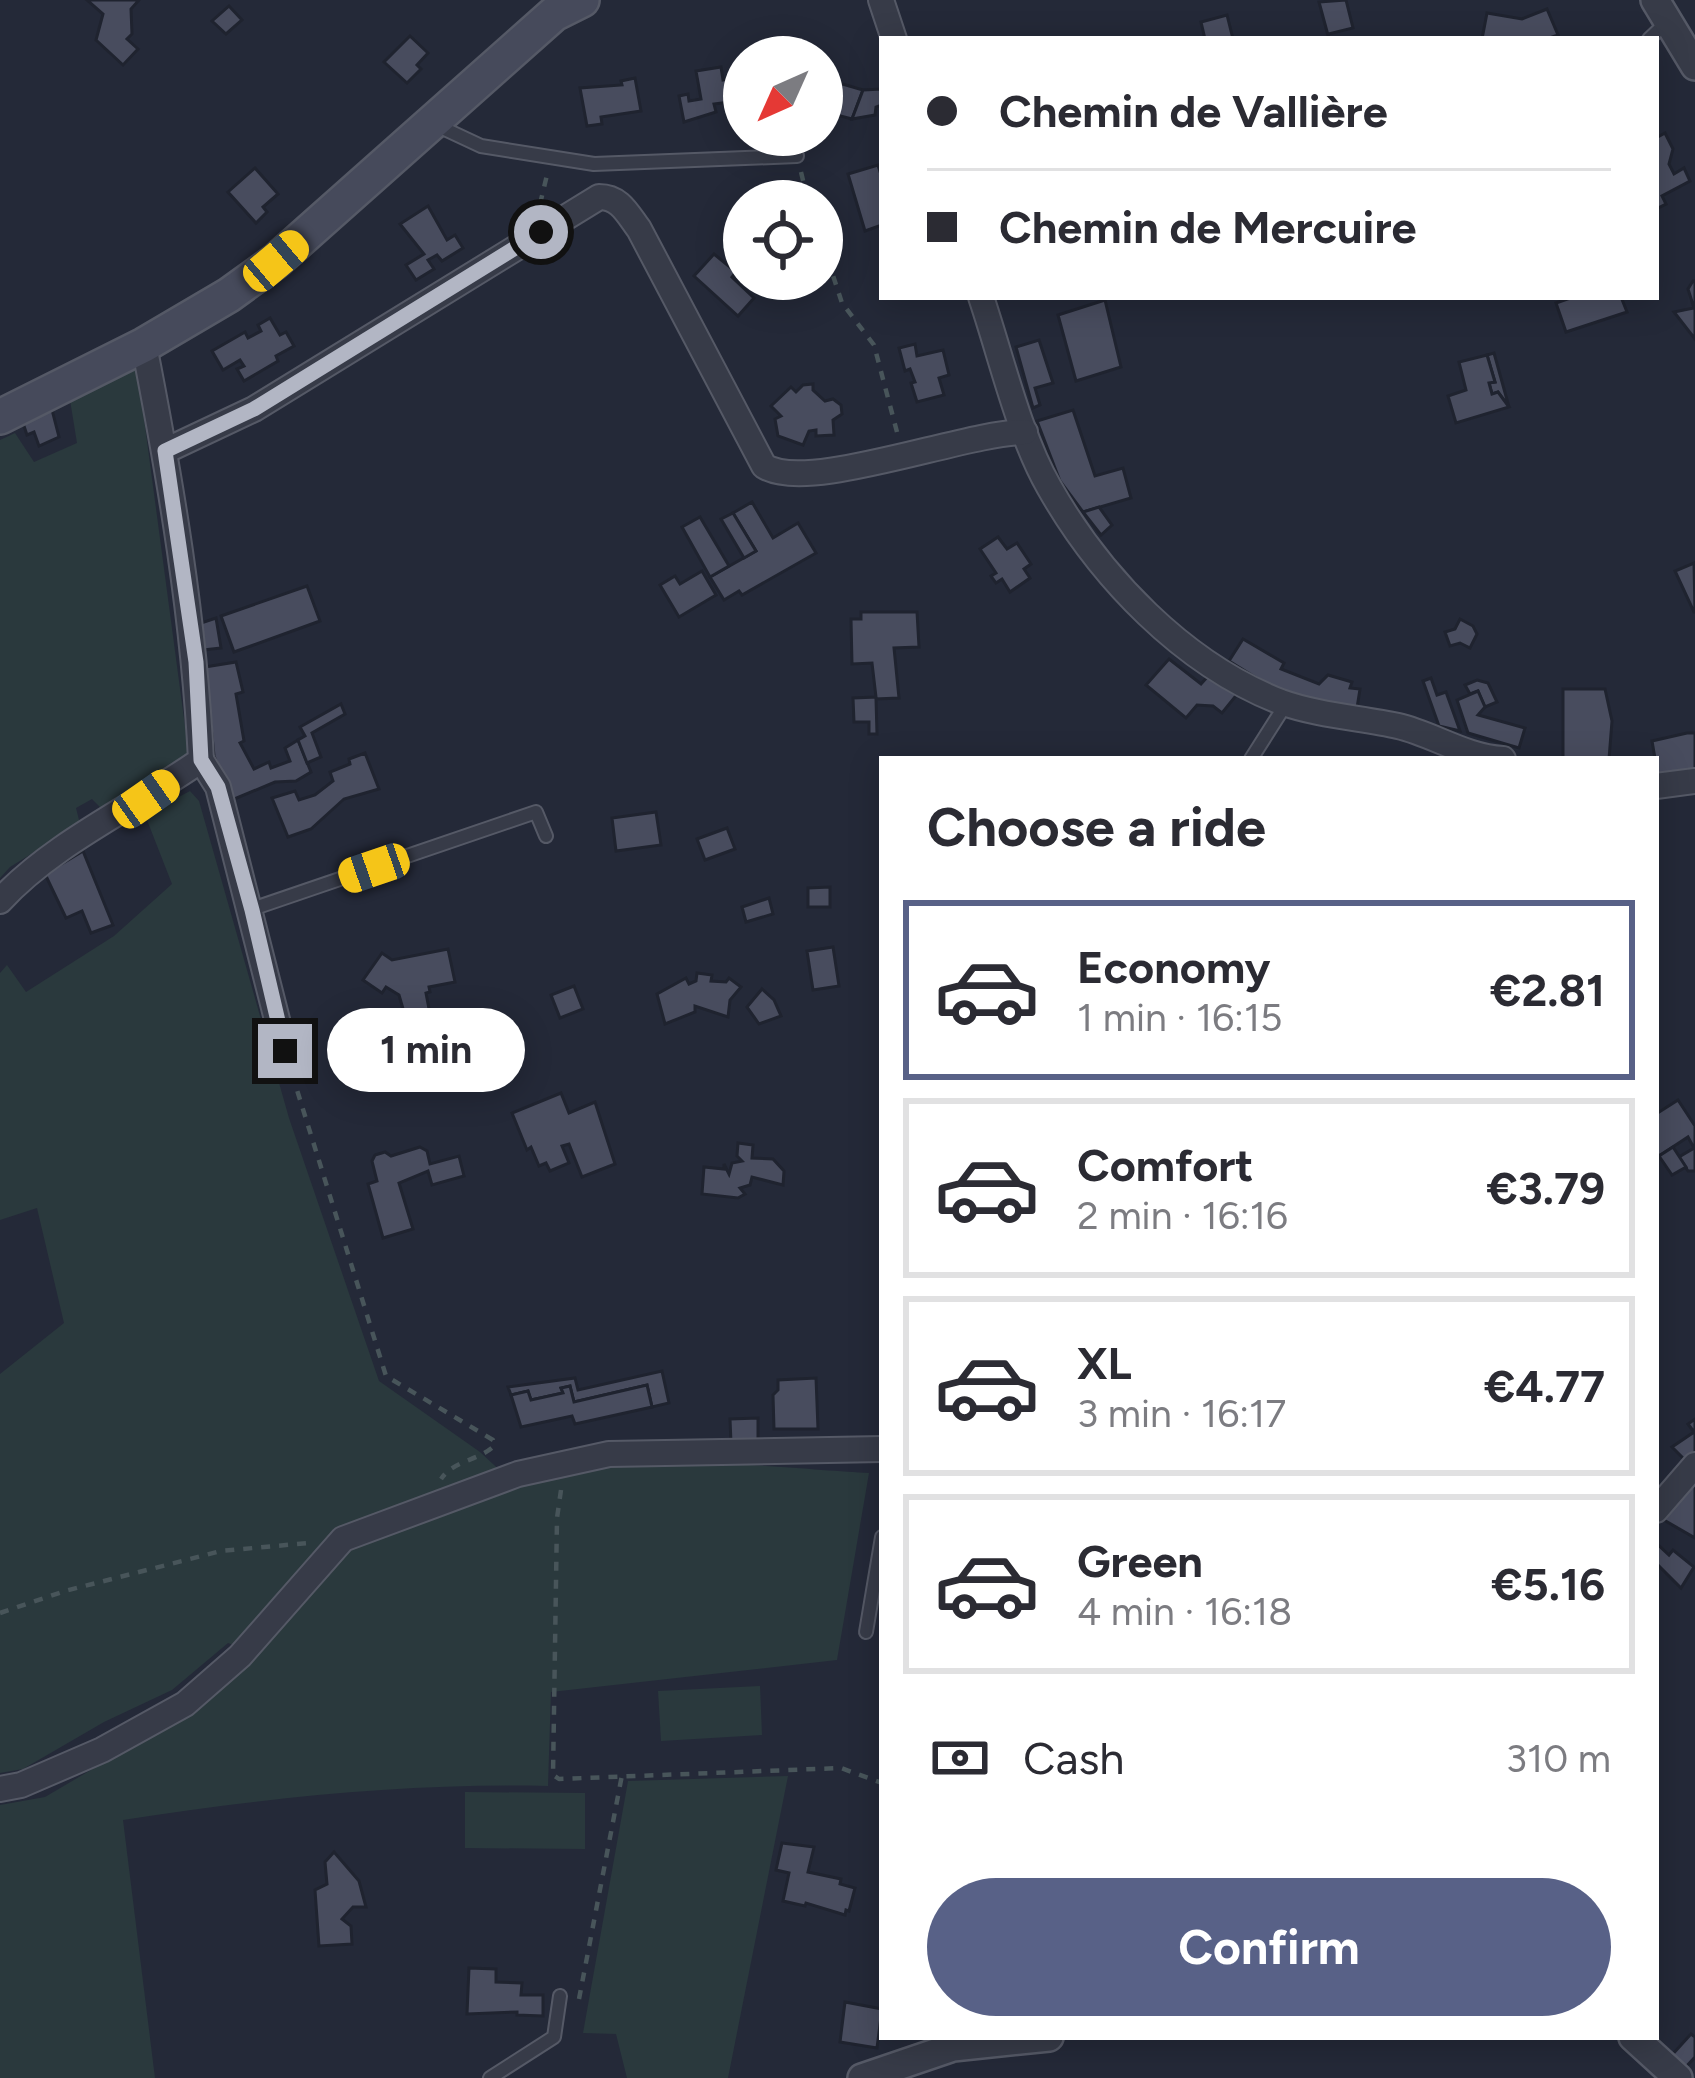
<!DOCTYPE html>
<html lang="en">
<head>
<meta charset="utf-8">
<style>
  :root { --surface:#fff; --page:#f2f2f3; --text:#2b2b33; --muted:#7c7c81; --line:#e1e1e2; --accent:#586187 }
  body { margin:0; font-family:Figtree,sans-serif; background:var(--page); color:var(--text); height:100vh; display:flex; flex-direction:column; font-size:45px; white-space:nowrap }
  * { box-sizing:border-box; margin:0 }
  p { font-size:39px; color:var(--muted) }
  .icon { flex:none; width:66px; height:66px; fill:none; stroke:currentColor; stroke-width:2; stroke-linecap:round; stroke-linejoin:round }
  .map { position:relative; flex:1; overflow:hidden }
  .details { position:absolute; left:879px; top:756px; width:780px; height:1284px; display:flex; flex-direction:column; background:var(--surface); border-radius:0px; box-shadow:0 6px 30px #0003 }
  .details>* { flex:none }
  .banner { position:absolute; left:879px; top:36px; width:780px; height:264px; border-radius:0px; box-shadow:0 6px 30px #0003; display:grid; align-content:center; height:264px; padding:0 48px; background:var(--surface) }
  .needle { width:78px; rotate:225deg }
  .fabs { position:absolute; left:723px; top:36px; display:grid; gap:24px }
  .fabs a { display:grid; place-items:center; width:120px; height:120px; border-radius:50%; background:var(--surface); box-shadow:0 6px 30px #0003; font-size:60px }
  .end { position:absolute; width:54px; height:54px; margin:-27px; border:15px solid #b2b6c4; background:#111; box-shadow:0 0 0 6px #111 }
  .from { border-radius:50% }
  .bubble { position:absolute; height:84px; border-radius:42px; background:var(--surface); box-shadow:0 6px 30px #0003; font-size:39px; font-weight:700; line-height:84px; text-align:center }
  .car { position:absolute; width:36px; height:72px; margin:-36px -18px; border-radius:15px; box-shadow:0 0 9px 3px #0007; background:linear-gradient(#f5c518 24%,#345 0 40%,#f5c518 0 76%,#345 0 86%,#f5c518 0) }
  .banner b { display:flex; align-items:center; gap:42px; height:114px; font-size:45px }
  .banner b+b { border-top:3px solid var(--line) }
  .banner i { width:30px; height:30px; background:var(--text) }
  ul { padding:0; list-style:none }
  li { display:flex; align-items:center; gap:36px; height:180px; margin:0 24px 18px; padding:0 24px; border:6px solid var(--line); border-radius:0px }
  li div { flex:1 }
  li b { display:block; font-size:45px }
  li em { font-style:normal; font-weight:700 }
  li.active { border-color:var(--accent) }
  li>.icon { width:108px; height:108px; stroke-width:1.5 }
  h2 { padding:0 48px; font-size:54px; line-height:144px }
  .pay { display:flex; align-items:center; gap:30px; height:132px; padding:0 48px; font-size:45px }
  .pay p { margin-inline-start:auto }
  .cta { display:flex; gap:24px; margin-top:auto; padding:24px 48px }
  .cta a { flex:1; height:138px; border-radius:72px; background:var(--accent); color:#fff; font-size:48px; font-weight:700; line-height:138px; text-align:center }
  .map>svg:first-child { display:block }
  .green { fill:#2a393d }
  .building { fill:#484c5e; stroke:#1f232f; stroke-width:3 }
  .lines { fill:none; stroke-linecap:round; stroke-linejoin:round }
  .service-casing { stroke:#555966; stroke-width:16 }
  .minor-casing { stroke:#555966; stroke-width:28 }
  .tertiary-casing { stroke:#555966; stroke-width:32 }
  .secondary-casing { stroke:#555966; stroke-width:38 }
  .path { stroke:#48555a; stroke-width:4.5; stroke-dasharray:9 9; stroke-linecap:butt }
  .service { stroke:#373b48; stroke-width:12 }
  .minor { stroke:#373b48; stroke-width:24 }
  .tertiary { stroke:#373b48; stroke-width:27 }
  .secondary { stroke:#464a5b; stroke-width:33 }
  .route { stroke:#b2b6c4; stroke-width:15 }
</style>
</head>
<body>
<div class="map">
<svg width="1695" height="2078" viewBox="0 0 1695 2078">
  <rect width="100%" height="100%" fill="#242938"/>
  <g class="green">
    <polygon points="137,366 189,756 103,810 92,799 76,808 80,824 10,867 0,878 0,440 15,433 34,462 77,443 70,400"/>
    <path d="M190,791L199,801L289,1118L379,1381L480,1452L519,1488C582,1444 786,1469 869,1473L837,1660L551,1692L548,1786C406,1783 263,1798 123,1820L155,2078H0V1805L45,1797L113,1757L254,1653L228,1643L172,1690L104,1722L23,1769L0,1773V1374L64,1323L37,1208L0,1220V973L7,965L26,992L114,936L172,884L145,815Z"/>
    <polygon points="760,1686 762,1735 661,1741 658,1691"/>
    <polygon points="788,1776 728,2078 627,2078 616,2034 583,2033 628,1781"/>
    <polygon points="465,1792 585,1793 585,1849 465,1848"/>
  </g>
  <g class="building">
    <polygon points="87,0 139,0 131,9 132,34 127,39 138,49 123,65 96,40 103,14"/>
    <polygon points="1346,0 1353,28 1328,34 1329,39 1319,2"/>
    <polygon points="229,6 242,20 226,34 212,21"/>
    <polygon points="1547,9 1558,35 1547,39 1482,39 1487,13 1522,19"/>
    <polygon points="1227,15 1233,39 1205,39 1201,22"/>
    <polygon points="410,36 428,53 417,65 421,69 407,83 384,62"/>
    <polygon points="721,67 723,80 733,78 737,101 714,104 716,112 684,122 679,96 688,94 689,101 701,99 696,71"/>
    <polygon points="635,78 641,111 601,117 602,124 587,126 580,88 622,85 621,81"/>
    <polygon points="822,78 863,90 852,119 829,113 827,119 822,116"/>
    <polygon points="882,89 882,105 876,107 875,115 852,119 863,90"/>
    <polygon points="1665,133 1673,149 1669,164 1674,174 1684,168 1690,181 1662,196 1666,204 1656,209 1656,138"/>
    <polygon points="878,165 882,178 882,225 865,231 848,174"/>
    <polygon points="255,168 278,194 263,207 267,212 256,223 228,192"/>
    <polygon points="428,206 447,240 455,235 463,248 442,261 437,255 428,260 434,269 416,280 406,265 424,254 400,224"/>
    <polygon points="714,254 736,272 732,277 754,298 738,316 694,276"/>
    <polygon points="1693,281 1695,281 1695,339 1674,312 1694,308 1688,289"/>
    <polygon points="1573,297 1621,297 1627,312 1566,332 1556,303"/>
    <polygon points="1105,300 1121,367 1076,381 1058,315"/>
    <polygon points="270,318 280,335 286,332 294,346 276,356 278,361 244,381 237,369 244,366 240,360 223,370 212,351 245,332 248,338 261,331 258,325"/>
    <polygon points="1039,340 1053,383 1035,388 1040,405 1033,408 1016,347"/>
    <polygon points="915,344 917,356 943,350 949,375 939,378 944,395 917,402 911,383 915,382 910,369 905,371 899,348"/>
    <polygon points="1494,353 1509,407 1498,392 1492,394 1489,383 1495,382 1487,355"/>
    <polygon points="1487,355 1495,382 1489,383 1492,394 1498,392 1509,407 1456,423 1448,396 1466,390 1459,362"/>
    <polygon points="813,384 813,390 825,401 833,399 841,405 842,414 833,420 834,435 816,436 816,430 809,431 803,445 778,436 775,419 781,416 771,406 791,387 796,392 803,385"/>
    <polygon points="51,406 59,437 39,446 34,432 27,435 22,420"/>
    <polygon points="1073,410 1095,476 1123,468 1131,498 1083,512 1060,481 1037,421"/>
    <polygon points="752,502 773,538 798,523 816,553 742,595 739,591 724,600 710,577 756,551 733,513"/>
    <polygon points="1099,507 1112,525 1101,535 1083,512"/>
    <polygon points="733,513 756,551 744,558 721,519"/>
    <polygon points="700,517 729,566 710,577 682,527"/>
    <polygon points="998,537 1007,549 1017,543 1031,564 1024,569 1030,578 1010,592 1002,579 996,583 991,576 996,573 980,549"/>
    <polygon points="1694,563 1695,612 1694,612 1675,571"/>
    <polygon points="702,571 716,595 679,617 660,585 675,576 680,584"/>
    <polygon points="307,586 320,621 234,652 221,616"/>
    <polygon points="861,612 917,612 919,647 894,648 899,698 876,699 877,734 869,734 869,722 854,722 853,698 876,697 872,663 852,664 851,619 861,619"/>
    <polygon points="216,618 221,648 203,650 201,623"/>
    <polygon points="1460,619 1473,626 1477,634 1470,648 1460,643 1450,646 1445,632 1455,629"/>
    <polygon points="1243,639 1284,663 1281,669 1319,684 1328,675 1352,682 1350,688 1360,689 1357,708 1294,696 1271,687 1229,661"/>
    <polygon points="1169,659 1201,684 1209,675 1239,692 1222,713 1213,706 1197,705 1186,718 1146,685"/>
    <polygon points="236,662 243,692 236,694 244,741 240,743 254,769 269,762 271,768 290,761 285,748 298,740 311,772 296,781 275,782 232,800 214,756 205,667"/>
    <polygon points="1431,678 1437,695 1446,692 1460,731 1439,726 1423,681"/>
    <polygon points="1477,680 1488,683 1497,702 1485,707 1478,691 1470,694 1465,685"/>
    <polygon points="1563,689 1605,689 1612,721 1609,759 1563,759"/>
    <polygon points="1478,691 1485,707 1478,715 1525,728 1519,748 1468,733 1457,700"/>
    <polygon points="341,704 345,714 312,733 321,757 307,763 298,740 305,736 300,727"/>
    <polygon points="1687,733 1695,733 1695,771 1658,776 1652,741"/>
    <polygon points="365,753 379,789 344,799 311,829 288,837 272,798 295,791 299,800 315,795 333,781 330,772 350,764 349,759"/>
    <polygon points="656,812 661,845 616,851 612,818"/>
    <polygon points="727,828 735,849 705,860 697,839"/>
    <polygon points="83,851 113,925 91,933 82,911 66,918 45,874"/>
    <polygon points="830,887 830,907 808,907 808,888"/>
    <polygon points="769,898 773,914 746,922 742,907"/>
    <polygon points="833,947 839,986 813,990 807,951"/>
    <polygon points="448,949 455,982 429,987 430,992 426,993 430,1014 406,1019 399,995 386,987 382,993 363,980 382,953 392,960"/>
    <polygon points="697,973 712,975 711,981 726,982 729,978 741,987 730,1000 728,1017 695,1006 695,1012 665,1024 657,994 686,978 689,984 696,981"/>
    <polygon points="574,986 583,1009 560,1018 551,995"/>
    <polygon points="762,989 774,1000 781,1016 759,1024 747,1007"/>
    <polygon points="561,1093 569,1113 595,1102 615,1164 582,1177 569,1144 562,1146 569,1163 550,1171 546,1163 539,1166 531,1147 527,1150 512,1113"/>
    <polygon points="1678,1100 1695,1126 1695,1171 1688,1171 1679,1157 1694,1148 1688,1137 1659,1156 1656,1151 1656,1114"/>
    <polygon points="738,1143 753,1145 752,1158 773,1159 784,1171 783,1185 752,1177 750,1185 740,1188 745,1194 738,1198 702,1194 704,1167 724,1169 724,1164 729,1174 732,1163 742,1161 737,1156"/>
    <polygon points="420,1147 427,1151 430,1164 459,1156 464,1176 432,1185 428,1171 399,1183 413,1229 383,1238 368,1184 377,1181 372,1161 375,1155 385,1152 391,1156"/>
    <polygon points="1673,1147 1686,1167 1672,1175 1659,1156"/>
    <polygon points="662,1371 669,1403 652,1407 647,1385 574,1402 570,1386 561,1388 563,1393 531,1400 528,1391 511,1395 508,1387 575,1378 578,1390"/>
    <polygon points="816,1378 818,1429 774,1429 773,1395 778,1390 778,1380"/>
    <polygon points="647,1385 652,1407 575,1424 572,1416 521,1427 511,1395 528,1391 531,1400 563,1393 561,1388 570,1386 574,1402"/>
    <polygon points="758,1418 758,1443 731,1443 730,1419"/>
    <polygon points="1695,1419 1695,1452 1685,1460 1672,1447 1694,1432 1688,1424"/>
    <polygon points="1695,1478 1695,1538 1657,1516"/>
    <polygon points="1656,1543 1669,1555 1673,1550 1694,1567 1681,1588 1656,1563"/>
    <polygon points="782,1843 814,1847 808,1872 841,1879 840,1884 855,1888 849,1911 846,1910 845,1915 806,1903 805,1906 783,1901 789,1873 776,1870"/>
    <polygon points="334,1852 359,1881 366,1907 353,1907 342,1919 351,1926 352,1944 319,1946 315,1890 327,1884 325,1862"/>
    <polygon points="469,1968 496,1969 496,1982 522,1983 521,1995 543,1995 543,2016 517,2015 517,2012 467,2014"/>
    <polygon points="845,2002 882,2009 877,2048 840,2042"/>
    <polygon points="1691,2034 1695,2037 1695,2057 1683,2070 1671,2056"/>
  </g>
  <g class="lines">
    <g class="service-casing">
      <g id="service">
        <polyline points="1649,39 1667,22"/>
        <polyline points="434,124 481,146 594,164 797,156"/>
        <polyline points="1251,759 1286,704"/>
        <polyline points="252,909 536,812 546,836"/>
        <polyline points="866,1632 882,1537"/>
        <polyline points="490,2078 554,2037 560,1996"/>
      </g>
    </g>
    <g class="minor-casing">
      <g id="minor">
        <polyline points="881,0 894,39"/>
        <path d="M981,297C1001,356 1019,435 1049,487C1100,577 1183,664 1281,702C1317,715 1361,718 1398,726C1433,734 1465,757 1503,759"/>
        <path d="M165,451L254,409L599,197C620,197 627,213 639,229L764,466C807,494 966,432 1025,432"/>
        <polyline points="201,760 218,787 285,1051"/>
        <polyline points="1656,786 1695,781"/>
        <path d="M0,901C53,843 136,806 201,760C194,619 171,483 144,345"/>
        <polyline points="1656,1510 1695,1465"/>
        <polyline points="0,1789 21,1785 102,1750 185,1704 240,1656 343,1539 518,1474 609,1454 882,1449"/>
      </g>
    </g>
    <g class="tertiary-casing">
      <g id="tertiary">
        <polyline points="1655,0 1695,66"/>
        <polyline points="1633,2037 1678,2078"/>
        <polyline points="862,2078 953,2047 1049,2037"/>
      </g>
    </g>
    <g class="secondary-casing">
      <polyline id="secondary" points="0,417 144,345 229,295 276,261 554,14 582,0"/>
    </g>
    <g class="path">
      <polyline points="801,172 808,201"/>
      <polyline points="540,204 547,175"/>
      <polyline points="822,242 842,303 874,345 897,432"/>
      <path d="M292,1074L386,1376L493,1440L494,1446C478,1461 454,1460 441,1479"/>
      <polyline points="561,1490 557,1518 553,1775 559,1779 841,1768 882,1783"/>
      <polyline points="0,1613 65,1591 221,1551 308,1543"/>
      <polyline points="579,1999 622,1775"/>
    </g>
    <use href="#service" class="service"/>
    <use href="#minor" class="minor"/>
    <use href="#tertiary" class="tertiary"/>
    <use href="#secondary" class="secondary"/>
  </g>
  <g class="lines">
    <polyline class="route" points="285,1051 252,910 218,787 201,760 196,662 165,451 254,409 541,232"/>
  </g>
</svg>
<div class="fabs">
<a><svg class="needle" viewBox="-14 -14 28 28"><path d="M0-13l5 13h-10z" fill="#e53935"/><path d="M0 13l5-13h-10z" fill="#7c7c81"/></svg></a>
<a><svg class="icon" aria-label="locate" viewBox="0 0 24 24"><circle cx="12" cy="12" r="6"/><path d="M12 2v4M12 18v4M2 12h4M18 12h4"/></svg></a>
</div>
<i class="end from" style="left:541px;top:232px"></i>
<i class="end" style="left:285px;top:1051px"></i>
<div class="bubble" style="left:327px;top:1008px;width:198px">1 min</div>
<i class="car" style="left:276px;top:261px;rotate:50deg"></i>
<i class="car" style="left:146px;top:799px;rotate:55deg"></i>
<i class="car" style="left:374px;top:868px;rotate:251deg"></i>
<div class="banner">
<b><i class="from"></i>Chemin de Vallière</b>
<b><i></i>Chemin de Mercuire</b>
</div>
<section class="details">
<h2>Choose a ride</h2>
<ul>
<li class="active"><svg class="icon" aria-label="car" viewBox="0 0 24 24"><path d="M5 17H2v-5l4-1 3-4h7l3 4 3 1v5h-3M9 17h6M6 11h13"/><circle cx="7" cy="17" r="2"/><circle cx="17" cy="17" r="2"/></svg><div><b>Economy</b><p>1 min · 16:15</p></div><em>€2.81</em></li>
<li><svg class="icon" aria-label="car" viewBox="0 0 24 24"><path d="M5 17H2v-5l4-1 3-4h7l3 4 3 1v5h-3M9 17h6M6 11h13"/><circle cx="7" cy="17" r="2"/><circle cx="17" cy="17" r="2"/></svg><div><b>Comfort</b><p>2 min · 16:16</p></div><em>€3.79</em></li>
<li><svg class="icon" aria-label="car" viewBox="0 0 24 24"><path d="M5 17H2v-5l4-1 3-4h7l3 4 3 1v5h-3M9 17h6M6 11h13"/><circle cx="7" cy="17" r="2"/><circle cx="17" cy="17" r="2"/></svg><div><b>XL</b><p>3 min · 16:17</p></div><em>€4.77</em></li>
<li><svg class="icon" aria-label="car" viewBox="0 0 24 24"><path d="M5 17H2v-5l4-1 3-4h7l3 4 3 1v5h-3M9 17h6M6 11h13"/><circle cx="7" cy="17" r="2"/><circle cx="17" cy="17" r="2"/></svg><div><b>Green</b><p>4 min · 16:18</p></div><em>€5.16</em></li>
</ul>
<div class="pay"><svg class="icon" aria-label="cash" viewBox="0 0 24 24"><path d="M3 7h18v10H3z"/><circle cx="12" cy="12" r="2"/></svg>Cash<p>310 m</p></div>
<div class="cta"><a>Confirm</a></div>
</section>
</div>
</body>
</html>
